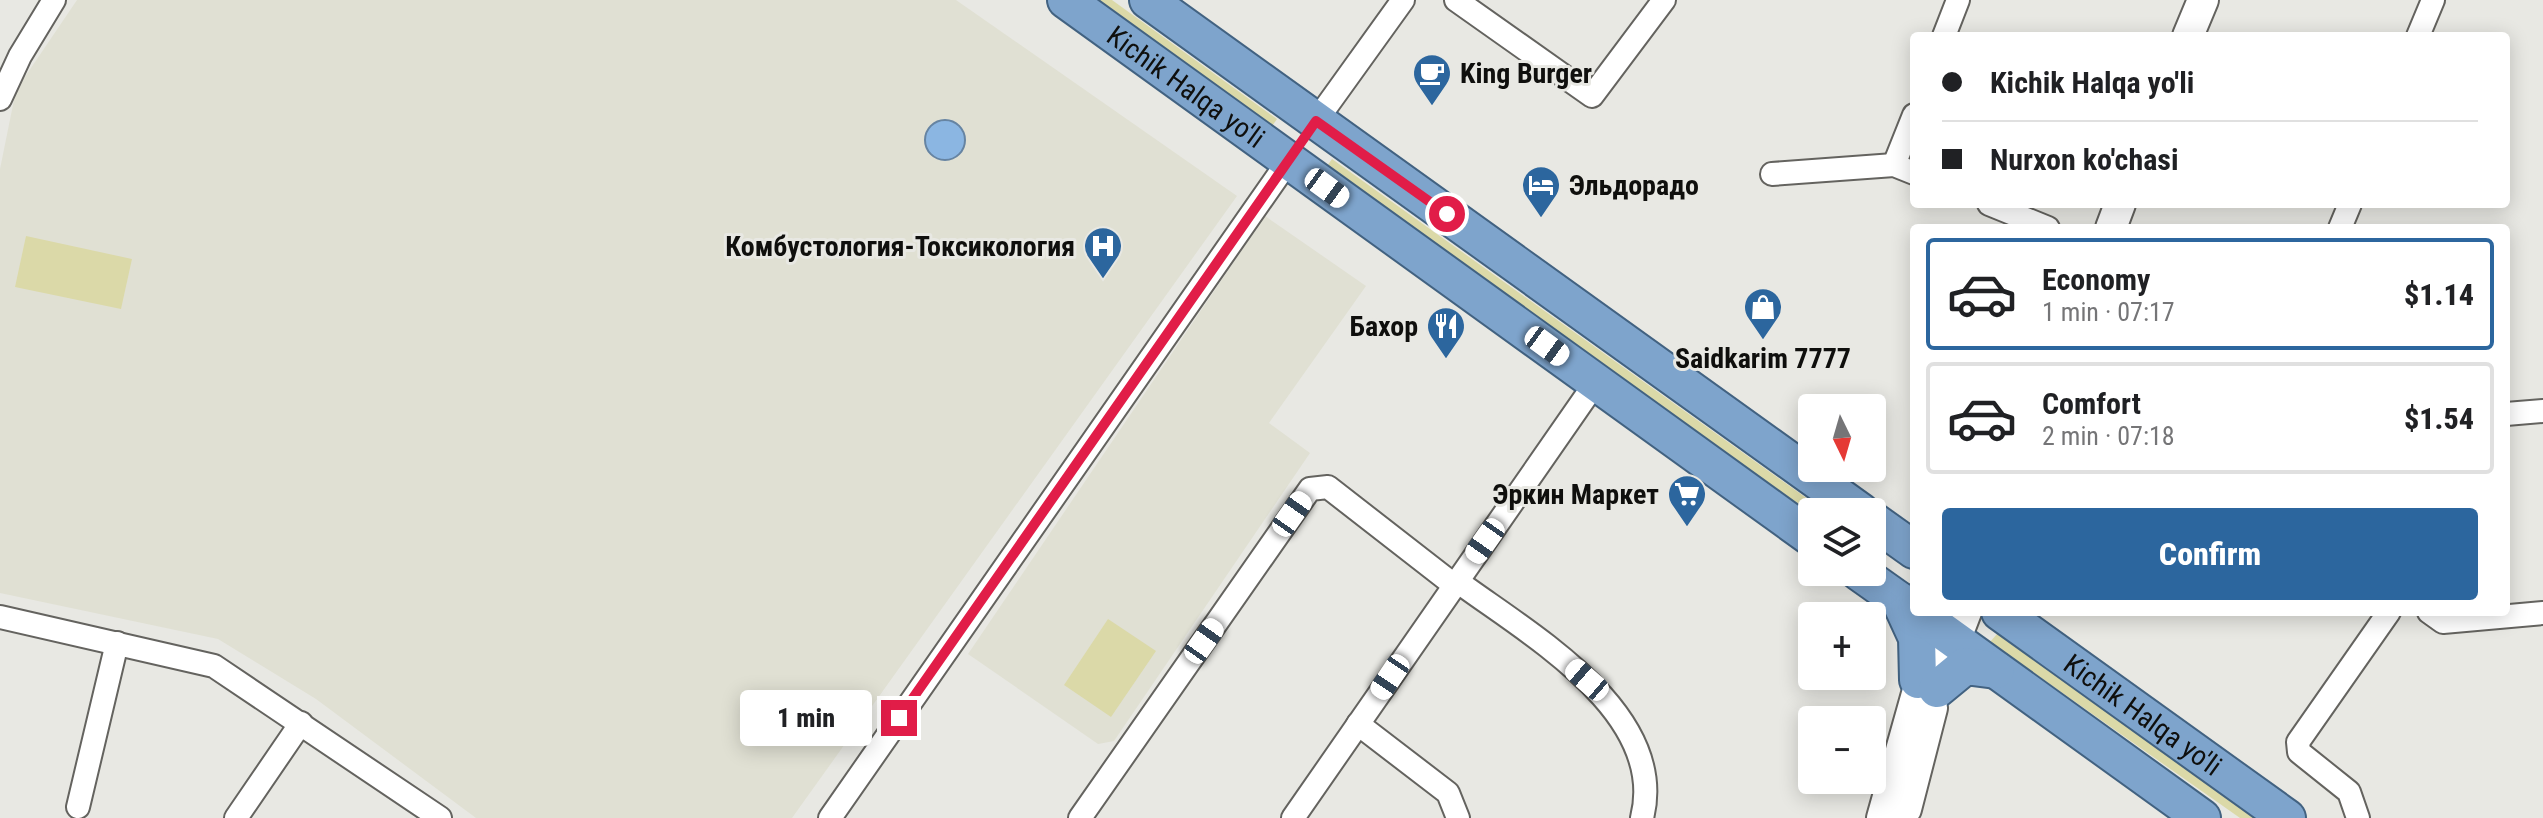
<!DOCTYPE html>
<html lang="en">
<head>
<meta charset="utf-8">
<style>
  :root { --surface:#fff; --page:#f2f2f2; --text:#202124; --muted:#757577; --line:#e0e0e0; --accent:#2c669e }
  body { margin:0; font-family:"Roboto Condensed",sans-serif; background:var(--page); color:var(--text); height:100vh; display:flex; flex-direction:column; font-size:30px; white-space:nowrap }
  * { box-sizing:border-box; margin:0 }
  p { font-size:26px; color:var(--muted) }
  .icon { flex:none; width:44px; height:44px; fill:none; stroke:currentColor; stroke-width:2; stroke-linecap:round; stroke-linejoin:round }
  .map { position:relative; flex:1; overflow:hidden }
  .side { position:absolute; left:1910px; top:224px; width:600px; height:392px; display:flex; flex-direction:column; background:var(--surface); border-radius:8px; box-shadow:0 4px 20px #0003 }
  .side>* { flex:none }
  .top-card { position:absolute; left:1910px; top:32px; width:600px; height:176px; border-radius:8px; box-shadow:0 4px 20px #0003; display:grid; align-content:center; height:176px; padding:0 32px; background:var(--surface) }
  .needle { width:52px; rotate:175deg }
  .fabs { position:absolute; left:1798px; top:394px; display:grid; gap:16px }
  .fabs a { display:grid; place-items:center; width:88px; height:88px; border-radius:8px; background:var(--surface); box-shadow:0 4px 20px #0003; font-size:40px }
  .end { position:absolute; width:36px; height:36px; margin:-18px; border:10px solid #e11d48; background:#fff; box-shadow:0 0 0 4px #fff }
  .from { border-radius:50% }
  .bubble { position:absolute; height:56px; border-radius:8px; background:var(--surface); box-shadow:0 4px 20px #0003; font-size:26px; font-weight:800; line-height:56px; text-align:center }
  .car { position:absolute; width:24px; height:48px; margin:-24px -12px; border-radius:10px; box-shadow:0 0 6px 2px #0007; background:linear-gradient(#fff 24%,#345 0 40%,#fff 0 76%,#345 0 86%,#fff 0) }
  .top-card b { display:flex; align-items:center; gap:28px; height:76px; font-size:30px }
  .top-card b+b { border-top:2px solid var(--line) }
  .top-card i { width:20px; height:20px; background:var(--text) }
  ul { padding:14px 0 0; list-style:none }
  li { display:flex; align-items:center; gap:24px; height:112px; margin:0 16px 12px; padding:0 16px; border:4px solid var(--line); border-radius:8px }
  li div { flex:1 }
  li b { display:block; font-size:30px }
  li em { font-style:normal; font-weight:800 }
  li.active { border-color:var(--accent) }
  li>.icon { width:72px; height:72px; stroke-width:1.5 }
  .cta { display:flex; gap:16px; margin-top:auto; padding:16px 32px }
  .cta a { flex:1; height:92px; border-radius:8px; background:var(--accent); color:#fff; font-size:32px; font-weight:800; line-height:92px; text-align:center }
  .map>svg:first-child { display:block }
  .built { fill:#e0e0d3 }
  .green { fill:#dbd9a8 }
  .water { fill:#8bb6e2; stroke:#6684a2; stroke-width:2 }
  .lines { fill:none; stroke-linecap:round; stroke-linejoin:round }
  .minor-casing { stroke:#64635f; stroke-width:26 }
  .secondary-casing { stroke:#64635f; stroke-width:34 }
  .trunk-casing { stroke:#426281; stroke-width:40 }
  .minor { stroke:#fff; stroke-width:22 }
  .secondary { stroke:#fff; stroke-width:30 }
  .trunk { stroke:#7ea4cc; stroke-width:36 }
  .route { stroke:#e11d48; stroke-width:10 }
  .labels { text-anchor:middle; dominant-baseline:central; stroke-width:6; stroke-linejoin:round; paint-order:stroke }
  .poi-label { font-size:28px; font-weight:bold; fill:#0f0f0d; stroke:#e8e8e3; text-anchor:end }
  .street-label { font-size:28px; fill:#0f0f0d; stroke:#e8e8e3 }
</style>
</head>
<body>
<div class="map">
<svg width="2543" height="818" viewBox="0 0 2543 818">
  <rect width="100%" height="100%" fill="#e8e8e3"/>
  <g class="built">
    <polygon points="77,0 956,0 1237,196 792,818 476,818 316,699 218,639 0,593 0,169 16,90"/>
    <polygon points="1265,216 1366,286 1269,423 1310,453 1114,741 1098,744 968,654"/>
  </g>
  <g class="green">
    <polygon points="1091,0 1112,0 1277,119 1270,129"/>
    <polygon points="1332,159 1826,512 1812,512 1812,517 1325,169"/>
    <polygon points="26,236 132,259 121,309 15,287"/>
    <polygon points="1108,619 1156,651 1111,717 1064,685"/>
    <polygon points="1997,634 2256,818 2240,818 1990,642"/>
  </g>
  <circle class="water" cx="945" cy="140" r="20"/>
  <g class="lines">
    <g class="minor-casing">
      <g id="minor">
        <polyline points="1456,0 1592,96 1664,0"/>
        <polyline points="1944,36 1958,0"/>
        <polyline points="2418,36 2433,0"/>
        <polyline points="0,99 20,56 54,0"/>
        <polyline points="1316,121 1403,0"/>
        <polyline points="1894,165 1914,115"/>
        <polyline points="1772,174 1894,165 1914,173"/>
        <polyline points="1989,204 2048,228"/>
        <polyline points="2340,228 2350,204"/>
        <polyline points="2506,414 2543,411"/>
        <path d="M1457,581C1527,633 1669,712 1642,818"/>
        <polyline points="2429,612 2443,622 2543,613"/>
        <polyline points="0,617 214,666 440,818"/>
        <polyline points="1358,724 1448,793 1458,818"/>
        <polyline points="78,807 117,643"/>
        <polyline points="236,818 301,723"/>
        <polyline points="830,818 1289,160"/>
        <polyline points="1080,818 1310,489 1328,487 1454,585"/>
        <polyline points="1293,818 1596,382"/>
        <polyline points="2358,818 2349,792 2299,752 2298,742 2389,612"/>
      </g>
    </g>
    <g class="secondary-casing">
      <g id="secondary">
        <polyline points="2188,36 2203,0"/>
        <polyline points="2111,228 2120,204"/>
        <polyline points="1948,659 1966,612"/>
        <polyline points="1906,809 1932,708"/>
        <polyline points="1882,818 1927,658"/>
      </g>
    </g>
    <g class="trunk-casing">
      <g id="trunk">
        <path id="s1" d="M1066,0L1812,538"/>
        <polyline points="1148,0 1861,512"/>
        <polyline points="1872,520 1914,550"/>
        <polyline points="1859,572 1914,611"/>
        <polyline points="1900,601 1917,638 1918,680"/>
        <polyline points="1916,612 2202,818"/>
        <path id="s2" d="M2000,612L2287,818"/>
        <polyline points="1937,689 1965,666 1996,670"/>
      </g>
    </g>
    <use href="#minor" class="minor"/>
    <use href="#secondary" class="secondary"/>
    <use href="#trunk" class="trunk"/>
  </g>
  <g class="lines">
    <polyline class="route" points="899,718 1316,121 1447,214"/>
  </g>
  <defs>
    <g id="cafe-pin" transform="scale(2)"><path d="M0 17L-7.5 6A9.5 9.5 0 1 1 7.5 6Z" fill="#2c669e" stroke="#e8e8e3"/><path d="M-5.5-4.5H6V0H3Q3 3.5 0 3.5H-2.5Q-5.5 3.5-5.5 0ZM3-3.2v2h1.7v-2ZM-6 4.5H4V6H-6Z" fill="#fff"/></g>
    <g id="hotel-pin" transform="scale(2)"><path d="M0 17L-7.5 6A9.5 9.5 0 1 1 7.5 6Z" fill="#2c669e" stroke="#e8e8e3"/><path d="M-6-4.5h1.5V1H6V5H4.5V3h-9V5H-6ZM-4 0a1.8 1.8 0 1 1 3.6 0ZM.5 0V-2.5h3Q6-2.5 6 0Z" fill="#fff"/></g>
    <g id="hospital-pin" transform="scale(2)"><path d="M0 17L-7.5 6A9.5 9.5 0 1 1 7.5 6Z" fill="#2c669e" stroke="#e8e8e3"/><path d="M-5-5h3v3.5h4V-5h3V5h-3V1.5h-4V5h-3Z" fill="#fff"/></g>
    <g id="shop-pin" transform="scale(2)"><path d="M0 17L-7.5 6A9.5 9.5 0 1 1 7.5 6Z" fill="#2c669e" stroke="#e8e8e3"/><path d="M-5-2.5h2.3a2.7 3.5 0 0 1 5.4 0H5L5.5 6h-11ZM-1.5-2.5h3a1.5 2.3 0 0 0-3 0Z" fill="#fff"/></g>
    <g id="restaurant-pin" transform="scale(2)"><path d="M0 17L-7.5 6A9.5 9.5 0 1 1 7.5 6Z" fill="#2c669e" stroke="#e8e8e3"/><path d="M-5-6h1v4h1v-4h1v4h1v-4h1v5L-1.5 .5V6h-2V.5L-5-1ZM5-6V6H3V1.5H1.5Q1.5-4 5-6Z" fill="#fff"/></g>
    <g id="supermarket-pin" transform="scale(2)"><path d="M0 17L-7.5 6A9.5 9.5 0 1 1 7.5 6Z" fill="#2c669e" stroke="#e8e8e3"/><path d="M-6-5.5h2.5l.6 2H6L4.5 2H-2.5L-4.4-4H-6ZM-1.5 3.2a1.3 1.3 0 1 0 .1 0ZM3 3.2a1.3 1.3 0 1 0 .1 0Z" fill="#fff"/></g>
  </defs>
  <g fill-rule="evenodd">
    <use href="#cafe-pin" x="1432" y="73"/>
    <use href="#hotel-pin" x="1541" y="185"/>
    <use href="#hospital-pin" x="1103" y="246"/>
    <use href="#shop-pin" x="1763" y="307"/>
    <use href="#restaurant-pin" x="1446" y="326"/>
    <use href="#supermarket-pin" x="1687" y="494"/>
  </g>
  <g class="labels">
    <g class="poi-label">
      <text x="1460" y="73" text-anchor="start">King Burger</text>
      <text x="1569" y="185" text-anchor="start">Эльдорадо</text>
      <text x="1075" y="246">Комбустология-Токсикология</text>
      <text x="1418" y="326">Бахор</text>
      <text x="1763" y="358" text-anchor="middle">Saidkarim 7777</text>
      <text x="1659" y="494">Эркин Маркет</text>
    </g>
    <g class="street-label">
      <text stroke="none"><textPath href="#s1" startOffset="148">Kichik Halqa yo'li</textPath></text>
      <text stroke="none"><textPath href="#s2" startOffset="176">Kichik Halqa yo'li</textPath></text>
    </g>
  </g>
</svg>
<div class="fabs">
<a><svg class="needle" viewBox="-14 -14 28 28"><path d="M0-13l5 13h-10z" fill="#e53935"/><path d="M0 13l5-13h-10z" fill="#757577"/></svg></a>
<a><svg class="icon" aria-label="layers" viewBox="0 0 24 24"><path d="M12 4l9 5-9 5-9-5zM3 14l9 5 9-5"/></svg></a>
<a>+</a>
<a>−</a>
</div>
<i class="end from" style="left:1447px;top:214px"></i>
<i class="end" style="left:899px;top:718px"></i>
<div class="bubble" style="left:740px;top:690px;width:132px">1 min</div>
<i class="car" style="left:1327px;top:188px;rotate:126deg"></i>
<i class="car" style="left:1547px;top:346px;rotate:126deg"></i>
<i class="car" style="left:1292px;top:514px;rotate:35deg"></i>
<i class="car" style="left:1485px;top:541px;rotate:215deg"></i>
<i class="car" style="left:1204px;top:641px;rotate:35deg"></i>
<i class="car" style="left:1390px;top:677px;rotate:214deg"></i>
<i class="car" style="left:1587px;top:680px;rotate:311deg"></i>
<div class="top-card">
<b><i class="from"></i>Kichik Halqa yo'li</b>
<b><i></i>Nurxon ko'chasi</b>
</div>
<section class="side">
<ul>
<li class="active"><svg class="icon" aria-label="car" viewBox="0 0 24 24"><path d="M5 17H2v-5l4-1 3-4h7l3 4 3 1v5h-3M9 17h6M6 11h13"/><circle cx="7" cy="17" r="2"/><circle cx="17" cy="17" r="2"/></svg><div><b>Economy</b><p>1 min · 07:17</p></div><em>$1.14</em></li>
<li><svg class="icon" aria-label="car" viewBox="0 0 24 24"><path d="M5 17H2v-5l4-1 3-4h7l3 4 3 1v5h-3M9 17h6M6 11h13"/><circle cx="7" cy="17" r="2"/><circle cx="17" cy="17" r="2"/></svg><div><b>Comfort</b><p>2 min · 07:18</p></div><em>$1.54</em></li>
</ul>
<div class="cta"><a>Confirm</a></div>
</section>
</div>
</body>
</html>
